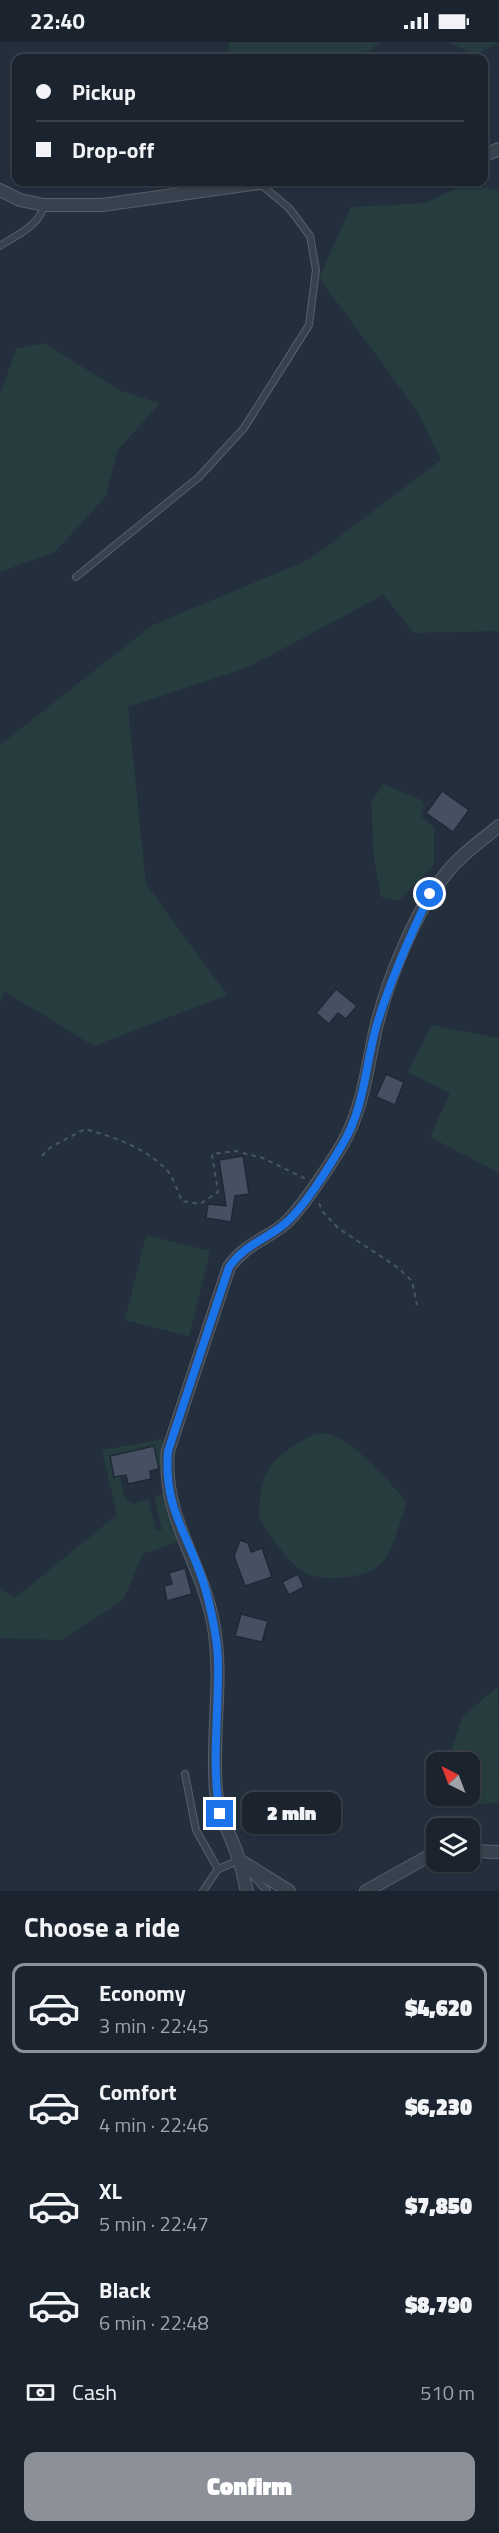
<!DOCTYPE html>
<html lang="en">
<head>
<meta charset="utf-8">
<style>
  :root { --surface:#1b232e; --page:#282f3a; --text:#f1f3f6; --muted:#a0a4aa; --line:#39404a; --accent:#8c9099 }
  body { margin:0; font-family:"Titillium Web",sans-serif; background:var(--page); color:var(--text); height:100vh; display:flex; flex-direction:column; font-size:22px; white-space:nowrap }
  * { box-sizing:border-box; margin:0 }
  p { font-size:20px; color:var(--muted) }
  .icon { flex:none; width:33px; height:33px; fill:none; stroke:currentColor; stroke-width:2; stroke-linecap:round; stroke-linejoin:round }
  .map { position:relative; height:1849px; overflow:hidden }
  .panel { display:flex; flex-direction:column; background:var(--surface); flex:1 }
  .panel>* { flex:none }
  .guide { position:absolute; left:12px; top:12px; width:476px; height:132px; border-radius:12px; box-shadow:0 2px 4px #0004,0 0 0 2px var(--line); display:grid; align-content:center; height:132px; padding:0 24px; background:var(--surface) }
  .needle { width:39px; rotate:318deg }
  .buttons { position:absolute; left:426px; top:1710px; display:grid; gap:12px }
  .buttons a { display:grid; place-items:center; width:54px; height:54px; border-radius:12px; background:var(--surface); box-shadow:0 2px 4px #0004,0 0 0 2px var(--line); font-size:30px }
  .end { position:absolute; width:27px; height:27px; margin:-14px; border:8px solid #1a73e8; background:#fff; box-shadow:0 0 0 3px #fff }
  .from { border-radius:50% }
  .bubble { position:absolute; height:42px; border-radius:12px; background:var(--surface); box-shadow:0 2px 4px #0004,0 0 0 2px var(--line); font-size:20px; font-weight:800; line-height:42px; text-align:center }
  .guide b { display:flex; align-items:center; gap:21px; height:57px; font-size:22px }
  .guide b+b { border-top:2px solid var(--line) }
  .guide i { width:15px; height:15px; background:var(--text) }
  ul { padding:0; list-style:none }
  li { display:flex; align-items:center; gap:18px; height:90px; margin:0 12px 9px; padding:0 12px; border:3px solid transparent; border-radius:12px }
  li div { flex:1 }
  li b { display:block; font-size:22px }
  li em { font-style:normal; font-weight:800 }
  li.on { border-color:var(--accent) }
  li>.icon { width:54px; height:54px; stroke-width:1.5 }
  h2 { padding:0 24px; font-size:27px; line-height:72px }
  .pay { display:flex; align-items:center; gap:15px; height:66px; padding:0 24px; font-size:22px }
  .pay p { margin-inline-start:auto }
  .cta { display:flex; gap:12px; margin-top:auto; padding:12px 24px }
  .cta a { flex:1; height:69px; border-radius:12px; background:var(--accent); color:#fff; font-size:24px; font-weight:800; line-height:69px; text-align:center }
  .status { display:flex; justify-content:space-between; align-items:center; height:42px; padding:0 30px; background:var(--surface); direction:ltr }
  .status svg { height:16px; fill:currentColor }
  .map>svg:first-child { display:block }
  .green { fill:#263c3f }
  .building { fill:#455162; stroke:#1f2835; stroke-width:1.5 }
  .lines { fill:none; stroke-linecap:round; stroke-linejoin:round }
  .service-casing { stroke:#565f6c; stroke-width:8 }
  .minor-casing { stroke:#565f6c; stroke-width:14 }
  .path { stroke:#44595c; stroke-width:2; stroke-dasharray:4.5 4.5; stroke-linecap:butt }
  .service { stroke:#38414e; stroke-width:6 }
  .minor { stroke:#38414e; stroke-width:12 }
  .route { stroke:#1a73e8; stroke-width:8 }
</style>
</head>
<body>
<div class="status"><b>22:40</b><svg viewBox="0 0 49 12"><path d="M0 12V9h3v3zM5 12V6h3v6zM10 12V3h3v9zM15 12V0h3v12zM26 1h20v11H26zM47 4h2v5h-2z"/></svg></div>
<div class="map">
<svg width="499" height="1849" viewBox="0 0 499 1849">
  <rect width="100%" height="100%" fill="#242f3e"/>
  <g class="green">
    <polygon points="229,0 382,0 357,16 233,16 228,12"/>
    <polygon points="448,0 498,0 476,13"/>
    <polygon points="467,142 499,149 499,589 414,591 383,553 249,625 128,665 146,842 227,953 94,1004 4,949 0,961 0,703 151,584 310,517 441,418 418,370 319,236 351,165 425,161"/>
    <polygon points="44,301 121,349 160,361 117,409 106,454 55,510 0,530 0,353 16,307"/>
    <polygon points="383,742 421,758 424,762 421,775 434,785 434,823 398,859 381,855 374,817 371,761"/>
    <polygon points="432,983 499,996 499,1131 430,1095 450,1051 408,1030"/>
    <polygon points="146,1193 210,1209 189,1294 125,1278"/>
    <path d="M314,1392C319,1392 324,1391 329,1392C352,1397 392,1442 407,1461C400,1477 393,1510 382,1521C369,1536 325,1540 307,1532C290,1524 269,1492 259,1476C260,1424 271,1417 314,1392Z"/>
    <polygon points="163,1397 162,1427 159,1427 154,1405 110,1414 114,1435 120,1434 125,1457 133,1462 148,1457 156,1489 162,1488 154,1455 165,1452 180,1499 143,1512 123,1558 62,1598 0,1596 0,1547 15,1556 117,1473 102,1408"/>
    <polygon points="498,1644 499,1761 461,1763 458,1754 470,1754 470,1720 450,1720 449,1716 462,1676"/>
  </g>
  <g class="building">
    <polygon points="442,749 469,768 453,790 426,771"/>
    <polygon points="336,947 357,964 346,977 338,971 329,982 316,971"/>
    <polygon points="386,1032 404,1040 395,1063 376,1055"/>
    <polygon points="243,1114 249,1152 235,1154 231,1180 206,1176 208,1162 226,1164 219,1118"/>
    <polygon points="154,1404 159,1427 150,1429 151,1437 128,1442 126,1433 114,1435 110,1414"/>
    <polygon points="240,1498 248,1501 251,1510 262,1506 272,1535 245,1544 234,1514"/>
    <polygon points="185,1526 192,1552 167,1559 164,1544 172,1542 169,1531"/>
    <polygon points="298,1532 304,1545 289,1553 282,1540"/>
    <polygon points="241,1572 268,1579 262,1600 235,1594"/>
  </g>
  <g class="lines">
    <g class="service-casing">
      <g id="service">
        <path d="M0,204C15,194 41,183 44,163"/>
        <polyline points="76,535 199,435 244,386 309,283 316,228 310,194 289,166 259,141"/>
        <polyline points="185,1732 196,1788 218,1827"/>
        <polyline points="250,1830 267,1849"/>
        <polyline points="203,1849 218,1827 240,1818"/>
      </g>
    </g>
    <g class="minor-casing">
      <g id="minor">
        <polyline points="483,114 499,107"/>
        <polyline points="0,148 20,158 44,163 102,163 267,140"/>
        <polyline points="470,1809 499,1810"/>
        <polyline points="239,1818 289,1849"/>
        <path d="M247,1849C244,1839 243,1828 239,1818C232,1794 218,1774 216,1749C211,1693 224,1636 213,1580C201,1519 162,1474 168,1409L229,1225C245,1203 262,1199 282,1184C299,1171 330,1123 342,1103C363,1067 367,1026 376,986C387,940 415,869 445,833C459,814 481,799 499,784"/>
        <polyline points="366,1849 436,1810"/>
      </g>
    </g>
    <g class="path">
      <path d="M42,1114L51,1105L85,1087C114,1095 143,1105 165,1126C173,1133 177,1149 182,1159L200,1162L218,1150L212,1112L235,1109L263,1116L306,1137"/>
      <polyline points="319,1161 323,1170 338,1186 397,1225 412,1239 417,1263"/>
    </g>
    <use href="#service" class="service"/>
    <use href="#minor" class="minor"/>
  </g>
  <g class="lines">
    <path class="route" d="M220,1772C211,1722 219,1671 218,1621C218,1597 212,1572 206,1549C191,1495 163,1470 168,1409L229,1225C245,1203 262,1199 282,1184C301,1170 329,1125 342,1103C365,1066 365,1023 377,982C391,936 410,894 430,852"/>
  </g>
</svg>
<div class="buttons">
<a><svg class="needle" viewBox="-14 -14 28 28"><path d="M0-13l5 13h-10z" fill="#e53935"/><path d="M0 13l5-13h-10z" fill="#a0a4aa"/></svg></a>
<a><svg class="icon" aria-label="layers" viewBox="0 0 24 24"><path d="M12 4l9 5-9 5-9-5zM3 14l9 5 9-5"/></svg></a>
</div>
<i class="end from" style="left:430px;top:852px"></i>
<i class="end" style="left:220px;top:1772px"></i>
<div class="bubble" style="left:242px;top:1750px;width:99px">2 min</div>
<div class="guide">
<b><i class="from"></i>Pickup</b>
<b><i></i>Drop-off</b>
</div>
</div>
<section class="panel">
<h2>Choose a ride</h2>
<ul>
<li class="on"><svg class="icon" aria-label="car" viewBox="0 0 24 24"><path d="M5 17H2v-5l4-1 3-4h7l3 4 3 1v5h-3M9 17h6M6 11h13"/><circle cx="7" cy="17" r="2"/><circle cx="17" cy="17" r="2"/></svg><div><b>Economy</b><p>3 min · 22:45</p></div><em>$4,620</em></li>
<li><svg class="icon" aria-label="car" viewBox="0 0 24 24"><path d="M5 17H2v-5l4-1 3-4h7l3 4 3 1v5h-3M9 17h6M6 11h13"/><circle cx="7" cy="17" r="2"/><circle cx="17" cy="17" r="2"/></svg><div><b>Comfort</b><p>4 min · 22:46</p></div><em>$6,230</em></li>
<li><svg class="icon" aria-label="car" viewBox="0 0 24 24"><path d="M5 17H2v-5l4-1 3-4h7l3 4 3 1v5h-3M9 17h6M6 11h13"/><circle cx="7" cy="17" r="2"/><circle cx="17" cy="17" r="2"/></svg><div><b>XL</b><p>5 min · 22:47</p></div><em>$7,850</em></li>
<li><svg class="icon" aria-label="car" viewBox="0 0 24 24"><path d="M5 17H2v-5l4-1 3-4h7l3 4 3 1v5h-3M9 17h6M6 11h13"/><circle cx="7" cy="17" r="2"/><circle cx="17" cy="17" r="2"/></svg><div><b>Black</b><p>6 min · 22:48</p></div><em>$8,790</em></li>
</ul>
<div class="pay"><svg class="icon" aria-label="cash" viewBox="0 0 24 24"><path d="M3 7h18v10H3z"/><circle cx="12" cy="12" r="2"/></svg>Cash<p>510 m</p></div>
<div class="cta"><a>Confirm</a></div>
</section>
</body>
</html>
